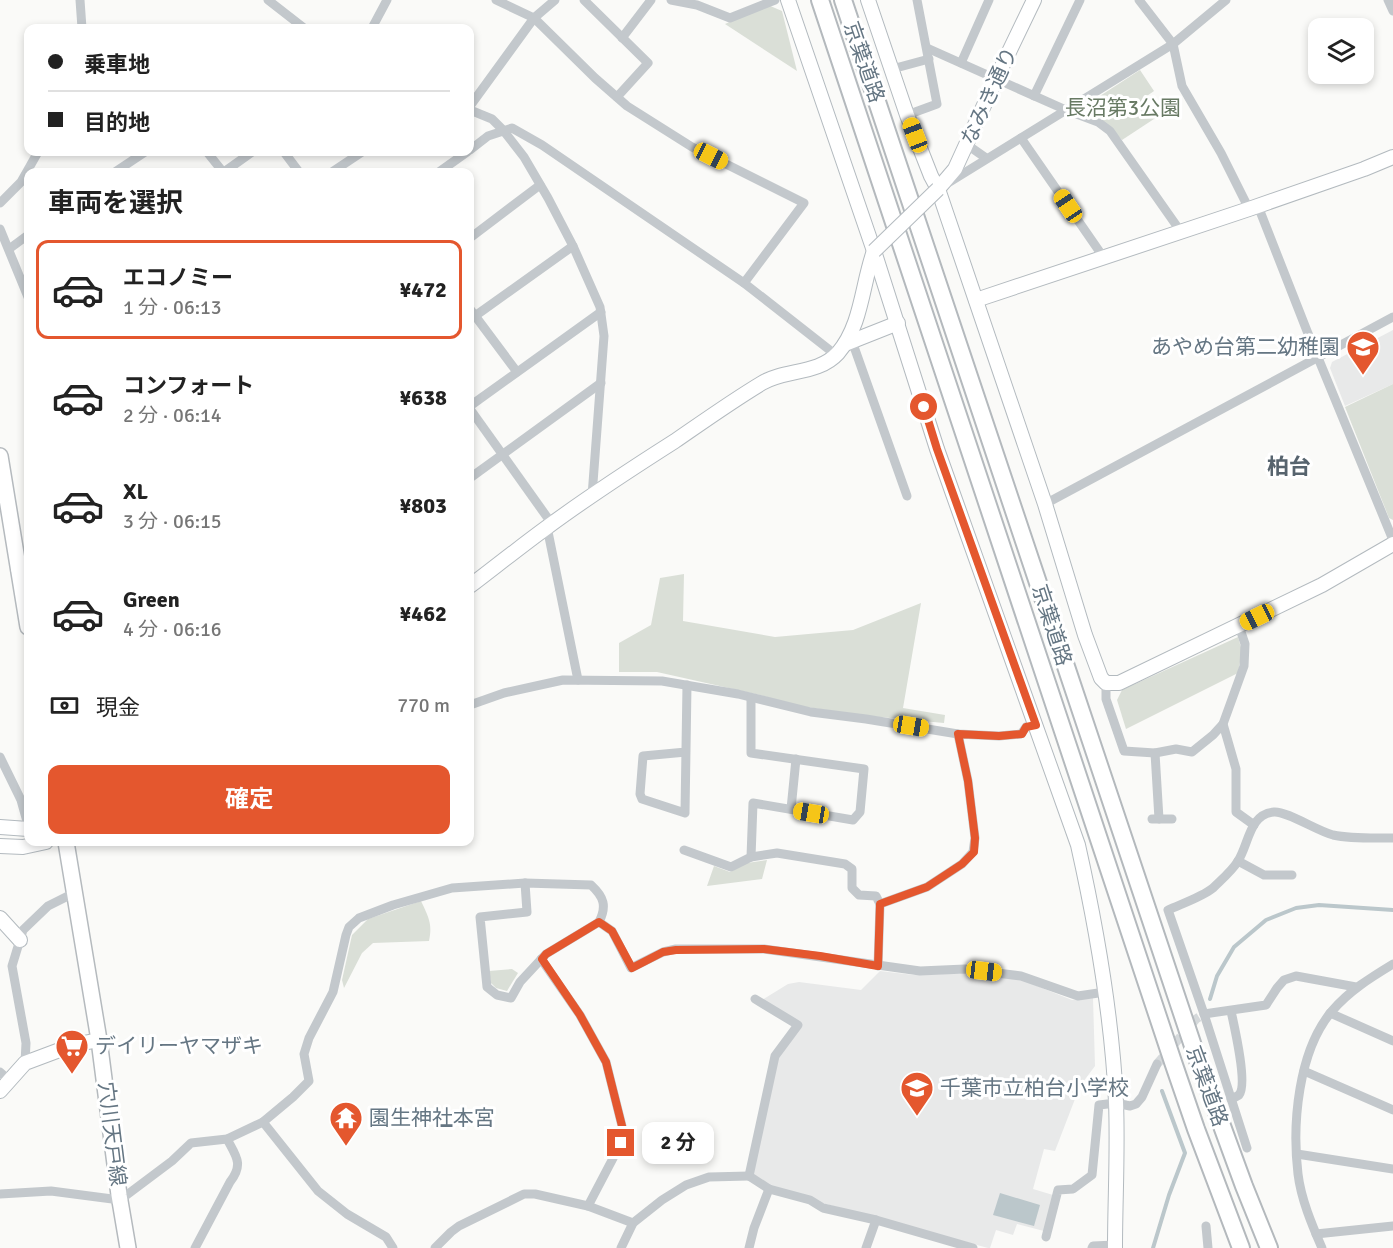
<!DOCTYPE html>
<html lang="ja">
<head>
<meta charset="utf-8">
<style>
  :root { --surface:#fff; --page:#f6f6f6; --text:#222; --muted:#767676; --line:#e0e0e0; --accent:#e4572e }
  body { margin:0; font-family:Signika,"Noto Sans JP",sans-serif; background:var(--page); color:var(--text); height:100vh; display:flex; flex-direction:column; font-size:22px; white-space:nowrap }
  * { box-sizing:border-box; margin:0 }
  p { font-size:20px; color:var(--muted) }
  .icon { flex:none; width:33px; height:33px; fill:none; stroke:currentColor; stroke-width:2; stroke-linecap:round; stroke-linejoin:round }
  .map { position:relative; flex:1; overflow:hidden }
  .drawer { position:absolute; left:24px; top:168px; width:450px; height:678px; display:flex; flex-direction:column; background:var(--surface); border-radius:12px; box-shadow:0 3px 9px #0003 }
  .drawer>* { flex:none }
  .top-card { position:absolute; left:24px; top:24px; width:450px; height:132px; border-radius:12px; box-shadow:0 3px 9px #0003; display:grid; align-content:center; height:132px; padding:0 24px; background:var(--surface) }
  .tools { position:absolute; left:1308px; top:18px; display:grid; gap:12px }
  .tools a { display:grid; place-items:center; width:66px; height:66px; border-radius:12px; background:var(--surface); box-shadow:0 3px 9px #0003; font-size:30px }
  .end { position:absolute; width:27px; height:27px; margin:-14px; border:8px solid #e4572e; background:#fff; box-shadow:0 0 0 3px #fff }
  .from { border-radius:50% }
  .bubble { position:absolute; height:42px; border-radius:12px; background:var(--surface); box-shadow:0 3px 9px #0003; font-size:20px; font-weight:700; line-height:42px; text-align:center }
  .car { position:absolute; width:18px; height:36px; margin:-18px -9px; border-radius:8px; box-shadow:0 0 4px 2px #0007; background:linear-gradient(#f5c518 24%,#345 0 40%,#f5c518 0 76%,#345 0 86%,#f5c518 0) }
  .top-card b { display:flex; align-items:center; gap:21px; height:57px; font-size:22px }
  .top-card b+b { border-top:2px solid var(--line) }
  .top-card i { width:15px; height:15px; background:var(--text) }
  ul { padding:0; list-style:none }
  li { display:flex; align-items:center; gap:18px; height:99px; margin:0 12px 9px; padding:0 12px; border:3px solid transparent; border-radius:12px }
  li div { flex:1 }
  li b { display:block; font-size:22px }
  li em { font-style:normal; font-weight:700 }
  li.current { border-color:var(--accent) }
  li>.icon { width:54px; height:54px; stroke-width:1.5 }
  h2 { padding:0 24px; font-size:27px; line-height:72px }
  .pay { display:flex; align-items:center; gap:15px; height:66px; padding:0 24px; font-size:22px }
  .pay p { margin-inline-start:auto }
  .primary-button { display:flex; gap:12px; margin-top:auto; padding:12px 24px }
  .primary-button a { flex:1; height:69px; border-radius:12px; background:var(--accent); color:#fff; font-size:24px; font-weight:700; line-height:69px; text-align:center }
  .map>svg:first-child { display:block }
  .built { fill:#e8e9e9 }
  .green { fill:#dadfd7 }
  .water { fill:#bbc7cb }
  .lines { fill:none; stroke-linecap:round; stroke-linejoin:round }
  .stream { stroke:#bbc7cb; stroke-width:4 }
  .street-tunnel { stroke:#d5d9db; stroke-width:9; stroke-dasharray:9 4.5; stroke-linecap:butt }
  .secondary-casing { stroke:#b3babf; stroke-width:16 }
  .primary-casing { stroke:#b5babe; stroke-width:18 }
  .highway-casing { stroke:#b4b9bd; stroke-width:20 }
  .street { stroke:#c3c8cc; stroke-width:9 }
  .secondary { stroke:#fff; stroke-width:14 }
  .primary { stroke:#fff; stroke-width:15 }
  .highway { stroke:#fff; stroke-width:16 }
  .secondary-bridge-casing { stroke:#b3babf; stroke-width:16; stroke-linecap:butt }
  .secondary-bridge { stroke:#fff; stroke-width:14 }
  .route { stroke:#e4572e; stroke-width:8 }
  .labels { text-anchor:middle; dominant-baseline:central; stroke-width:6; stroke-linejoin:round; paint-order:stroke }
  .street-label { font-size:21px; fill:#657683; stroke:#fff }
  .park-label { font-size:21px; fill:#687a64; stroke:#fff }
  .poi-label { font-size:21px; fill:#657683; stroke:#fff; text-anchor:start }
  .neighbourhood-label { font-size:22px; font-weight:bold; fill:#57646e; stroke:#fff }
</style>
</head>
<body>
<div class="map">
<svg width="1393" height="1248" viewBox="0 0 1393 1248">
  <rect width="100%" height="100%" fill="#fafaf8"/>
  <g class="built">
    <polygon points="1393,330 1393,384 1345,406 1330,368 1332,362"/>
    <polygon points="880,971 914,975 973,973 1022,980 1072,1000 1093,998 1095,1066 1080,1086 1055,1151 1044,1149 1033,1189 1053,1195 1044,1231 1017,1224 1013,1235 996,1230 990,1248 988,1248 822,1203 771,1186 752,1174 778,1055 801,1023 762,1000 788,984 799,982 861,990"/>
  </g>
  <g class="green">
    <polygon points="768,5 782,11 797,71 725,24"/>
    <polygon points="1140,70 1154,91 1144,98 1157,117 1122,140 1111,128 1083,113 1083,107"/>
    <polygon points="1393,384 1393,520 1389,518 1345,407"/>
    <polygon points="684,574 683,621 775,637 853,630 921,603 903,708 945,715 944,723 858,715 794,705 760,695 657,672 619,672 619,643 651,625 660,578"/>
    <polygon points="1238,637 1242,651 1238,673 1126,729 1117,700 1122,690"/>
    <polygon points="767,860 762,879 707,886 714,866 730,872 747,863"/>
    <path d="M421,901C428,916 433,924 429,941L373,943L362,953L344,988L342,980L352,935L368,919Z"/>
    <polygon points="512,969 518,973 507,991 496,988 491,983 489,971"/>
  </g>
  <polygon class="water" points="1000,1193 1040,1205 1034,1226 993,1215"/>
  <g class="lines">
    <g class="stream">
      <polyline points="1210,999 1217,976 1234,947 1266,920 1296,908 1319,905 1393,910"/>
      <polyline points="1153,1248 1169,1195 1185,1153 1162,1091"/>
    </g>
    <polyline class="street-tunnel" points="1157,1064 1196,1019 1204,1014"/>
    <g class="secondary-casing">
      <g id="secondary">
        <path d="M788,0L874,251L937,449L1078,845C1097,930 1112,1015 1116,1102C1118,1151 1115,1200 1115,1248"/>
        <polyline points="868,0 907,115 931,176 938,189 1045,504 1085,635 1101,678 1106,683 1119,683 1322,585 1393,544"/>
        <polyline points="938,189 955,169 996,79 1034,0"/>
        <polyline points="976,300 1249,209 1364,169 1393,157"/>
        <polyline points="845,344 898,323"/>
        <polyline points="18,569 28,562"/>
        <path d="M470,586C495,567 520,547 546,528C588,497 631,469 675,441C704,421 732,401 762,383C785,369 818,375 838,353C862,325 862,284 874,251"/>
        <polyline points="0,827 28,829"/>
        <polyline points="0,846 23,847 46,842"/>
        <polyline points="0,918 20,940"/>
        <polyline points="0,1091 25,1063 73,1045 99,1040"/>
      </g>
    </g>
    <g class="primary-casing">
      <g id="primary">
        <polyline points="0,456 28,627"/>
        <polyline points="66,842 99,1040 119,1195 128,1248"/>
      </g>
    </g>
    <g class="highway-casing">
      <g id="highway">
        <polyline points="820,0 1173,1062 1196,1129 1241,1248"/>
        <polyline points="843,0 1196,1055 1244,1186 1269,1248"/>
      </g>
    </g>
    <g class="street">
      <polyline points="80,0 82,28"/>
      <polyline points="268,0 304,28"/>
      <polyline points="496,0 534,18 595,78 627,106 692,147 804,203 744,283"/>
      <polyline points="584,0 648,63 617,97"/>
      <polyline points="671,0 697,5 730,18 775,0"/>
      <polyline points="1139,0 1173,44 1182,86 1221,153 1249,209"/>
      <polyline points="1388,0 1393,11"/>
      <polyline points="372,28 387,0"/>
      <polyline points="622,38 651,0"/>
      <polyline points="927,48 1066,110 1098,122 1110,131 1181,232"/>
      <polyline points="961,63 989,0"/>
      <polyline points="892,69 929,59"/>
      <polyline points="1034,96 1080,0"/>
      <polyline points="470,106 534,18 555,0"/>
      <polyline points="470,110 492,119 503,130 524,157 548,198 573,246 600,307 604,336 592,496"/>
      <polyline points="907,115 937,104 917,0"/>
      <polyline points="1021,138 1104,258"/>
      <polyline points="966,144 986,158"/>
      <polyline points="470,150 488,136 512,128 542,145 744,283 836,355"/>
      <polyline points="207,152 223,172"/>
      <polyline points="284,152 299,172"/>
      <polyline points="115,172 145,152"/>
      <polyline points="224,172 252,152"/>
      <polyline points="332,172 362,152"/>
      <polyline points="439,172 467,152"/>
      <polyline points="948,183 1173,44 1226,0"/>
      <polyline points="0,203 21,182 38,152"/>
      <polyline points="1258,206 1307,331 1393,540"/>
      <polyline points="0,229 28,297"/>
      <polyline points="470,238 540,185"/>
      <polyline points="9,249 28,235"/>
      <polyline points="470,309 517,372"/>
      <polyline points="475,316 573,246"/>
      <polyline points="852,341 907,496"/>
      <polyline points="470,406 601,312"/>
      <polyline points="470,409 552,524"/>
      <polyline points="470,478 601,383"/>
      <polyline points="1045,504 1393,317"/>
      <polyline points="547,527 578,680"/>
      <polyline points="1106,683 1106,699 1124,751 1155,753 1176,749 1192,752 1213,735 1223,724 1244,666 1245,644 1239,626"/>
      <polyline points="470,705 504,693 563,680 662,681 738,694 811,712 866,719 958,734 999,736 1021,734 1026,727 1036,725"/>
      <polyline points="1223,724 1236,769 1236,812 1254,825"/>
      <polyline points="686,752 643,756 640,794 642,799 685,813 687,685"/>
      <polyline points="1155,753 1159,819"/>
      <polyline points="0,757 21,800 28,825"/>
      <polyline points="791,809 796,759"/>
      <polyline points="1152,819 1172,819"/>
      <polyline points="684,850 731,867 751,857 753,803 853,820 860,812 864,769 751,753 751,698"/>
      <polyline points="751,857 777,853 845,864 852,869 852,888 859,895 876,896 880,904"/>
      <polyline points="1238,861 1264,875 1292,875"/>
      <polyline points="525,883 527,912 480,917 487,987 497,995 511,998 520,982 546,954 599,922 612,931 631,968 663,952 676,949 764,949 920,971 965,969 1021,976 1078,996 1105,992"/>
      <polyline points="541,959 580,1015 606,1062 624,1134 621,1143 588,1206"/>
      <polyline points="878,966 880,904 927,887 962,864 973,852 975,838 968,781 958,734"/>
      <polyline points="755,999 798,1025 775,1056 749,1176 769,1189 810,1200 823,1208 876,1220 973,1248"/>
      <path d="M1231,1011C1234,1025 1248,1085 1239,1095C1239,1095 1232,1099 1231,1099"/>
      <polyline points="1330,1013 1393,1041"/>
      <polyline points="1204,1014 1266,1005 1277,988 1284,980 1296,976 1356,987"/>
      <polyline points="25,1063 26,1043 12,966 23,930 48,906 74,893"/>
      <polyline points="1304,1071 1393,1110"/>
      <polyline points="0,1072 9,1080"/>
      <polyline points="263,1122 318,1191 347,1214 386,1237 393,1248"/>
      <path d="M1247,1148L1204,1014L1168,910C1181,904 1202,897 1213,888C1221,880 1232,871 1238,861C1249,844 1249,814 1274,812C1287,811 1317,831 1333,835C1352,839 1374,838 1393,838"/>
      <polyline points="1297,1154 1393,1169"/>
      <path d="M0,1194L51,1191L120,1200L172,1161L191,1143L227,1139L263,1122L293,1097L309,1081L304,1054L309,1038L333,992L346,935L349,927L359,918L393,905L452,888L525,883L591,885C604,897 607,906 599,922"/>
      <polyline points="1206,1226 1208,1248"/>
      <polyline points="1316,1234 1393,1226"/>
      <polyline points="1046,1237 1058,1190 1073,1189 1092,1175 1099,1105 1116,1103 1130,1106 1136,1104 1142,1097 1157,1064"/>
      <path d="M195,1248L230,1182C244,1164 236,1156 227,1139"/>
      <polyline points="435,1248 451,1232 459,1226 524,1194 535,1194 588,1206 633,1223"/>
      <polyline points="621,1248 633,1223 662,1200 686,1185 709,1177 749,1176"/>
      <polyline points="749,1248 754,1228 769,1189"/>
      <polyline points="866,1248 876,1220"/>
      <polyline points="1092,1248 1093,1246 1115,1245"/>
      <path d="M1322,1248C1312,1225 1301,1199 1298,1174C1292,1124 1298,1051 1332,1011C1349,991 1370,978 1393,964"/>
    </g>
    <use href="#secondary" class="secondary"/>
    <use href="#primary" class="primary"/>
    <use href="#highway" class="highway"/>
    <g class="secondary-bridge-casing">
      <polyline id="secondary-bridge" points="874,251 938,189"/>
    </g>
    <use href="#secondary-bridge" class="secondary-bridge"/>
  </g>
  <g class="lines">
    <polyline class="route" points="621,1143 624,1134 606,1062 580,1015 542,959 546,954 599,922 612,931 632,968 663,952 676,950 764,949 820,956 878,966 880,904 927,887 962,864 974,852 975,838 968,781 958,734 999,736 1022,734 1026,727 1036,725 937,449 924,407"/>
  </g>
  <defs>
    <g id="school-pin" transform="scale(1.725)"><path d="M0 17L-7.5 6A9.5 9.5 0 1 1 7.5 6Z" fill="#e4572e" stroke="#fff"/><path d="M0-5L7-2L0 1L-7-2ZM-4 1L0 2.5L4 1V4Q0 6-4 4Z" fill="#fff"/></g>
    <g id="supermarket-pin" transform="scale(1.725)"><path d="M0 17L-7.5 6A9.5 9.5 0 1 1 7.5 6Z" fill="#e4572e" stroke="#fff"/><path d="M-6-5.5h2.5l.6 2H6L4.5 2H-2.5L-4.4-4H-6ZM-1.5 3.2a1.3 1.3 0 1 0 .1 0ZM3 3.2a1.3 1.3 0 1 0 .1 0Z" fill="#fff"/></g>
    <g id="temple-pin" transform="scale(1.725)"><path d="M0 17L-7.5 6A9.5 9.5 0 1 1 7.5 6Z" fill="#e4572e" stroke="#fff"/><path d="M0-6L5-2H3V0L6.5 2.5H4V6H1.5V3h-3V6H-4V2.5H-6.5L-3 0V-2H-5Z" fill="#fff"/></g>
  </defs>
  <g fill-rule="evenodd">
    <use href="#school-pin" x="1363" y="347"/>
    <use href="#supermarket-pin" x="72" y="1046"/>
    <use href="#school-pin" x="917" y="1088"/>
    <use href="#temple-pin" x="346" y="1118"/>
  </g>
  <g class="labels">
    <g class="street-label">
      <text transform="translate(864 62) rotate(71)">京葉道路</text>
      <text transform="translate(989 96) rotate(-65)">なみき通り</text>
      <text transform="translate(1052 625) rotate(72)">京葉道路</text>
      <text transform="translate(1207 1086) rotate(70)">京葉道路</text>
      <text transform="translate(112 1134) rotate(83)">穴川天戸線</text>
    </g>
    <g class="park-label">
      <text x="1123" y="108">長沼第3公園</text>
    </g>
    <g class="poi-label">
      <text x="1340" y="347" text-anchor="end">あやめ台第二幼稚園</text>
      <text x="95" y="1046">デイリーヤマザキ</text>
      <text x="940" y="1088">千葉市立柏台小学校</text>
      <text x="369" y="1118">園生神社本宮</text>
    </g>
    <g class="neighbourhood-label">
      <text x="1289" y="466">柏台</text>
    </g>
  </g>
</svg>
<div class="tools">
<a><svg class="icon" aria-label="layers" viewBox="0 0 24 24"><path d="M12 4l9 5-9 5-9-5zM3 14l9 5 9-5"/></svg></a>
</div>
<i class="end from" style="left:924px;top:407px"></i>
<i class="end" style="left:621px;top:1143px"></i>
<div class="bubble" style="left:642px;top:1122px;width:72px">2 分</div>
<i class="car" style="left:915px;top:135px;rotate:339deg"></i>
<i class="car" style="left:711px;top:156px;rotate:117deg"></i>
<i class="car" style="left:1068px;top:206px;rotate:326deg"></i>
<i class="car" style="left:1257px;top:617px;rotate:244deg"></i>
<i class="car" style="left:911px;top:726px;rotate:99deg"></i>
<i class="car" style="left:811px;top:813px;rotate:279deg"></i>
<i class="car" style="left:984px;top:971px;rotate:97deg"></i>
<div class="top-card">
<b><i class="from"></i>乗車地</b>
<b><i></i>目的地</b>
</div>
<section class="drawer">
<h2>車両を選択</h2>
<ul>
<li class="current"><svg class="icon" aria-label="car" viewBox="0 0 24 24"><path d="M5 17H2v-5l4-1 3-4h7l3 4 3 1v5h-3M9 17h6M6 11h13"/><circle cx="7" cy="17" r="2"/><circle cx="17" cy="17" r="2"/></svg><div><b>エコノミー</b><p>1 分 · 06:13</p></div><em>¥472</em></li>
<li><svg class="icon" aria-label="car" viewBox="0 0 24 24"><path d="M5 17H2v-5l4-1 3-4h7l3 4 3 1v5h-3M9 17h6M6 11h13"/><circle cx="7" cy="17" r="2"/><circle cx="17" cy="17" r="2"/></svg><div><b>コンフォート</b><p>2 分 · 06:14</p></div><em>¥638</em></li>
<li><svg class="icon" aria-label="car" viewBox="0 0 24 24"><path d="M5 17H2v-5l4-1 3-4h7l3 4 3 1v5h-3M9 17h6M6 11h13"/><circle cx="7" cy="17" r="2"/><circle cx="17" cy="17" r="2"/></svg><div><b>XL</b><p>3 分 · 06:15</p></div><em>¥803</em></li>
<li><svg class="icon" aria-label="car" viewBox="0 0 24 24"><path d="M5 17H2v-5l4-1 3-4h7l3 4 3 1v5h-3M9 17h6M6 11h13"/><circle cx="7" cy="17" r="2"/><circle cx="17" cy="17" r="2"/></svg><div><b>Green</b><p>4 分 · 06:16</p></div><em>¥462</em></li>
</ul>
<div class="pay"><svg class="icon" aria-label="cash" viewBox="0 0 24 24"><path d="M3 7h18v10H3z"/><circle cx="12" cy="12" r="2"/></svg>現金<p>770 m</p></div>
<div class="primary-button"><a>確定</a></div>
</section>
</div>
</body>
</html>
